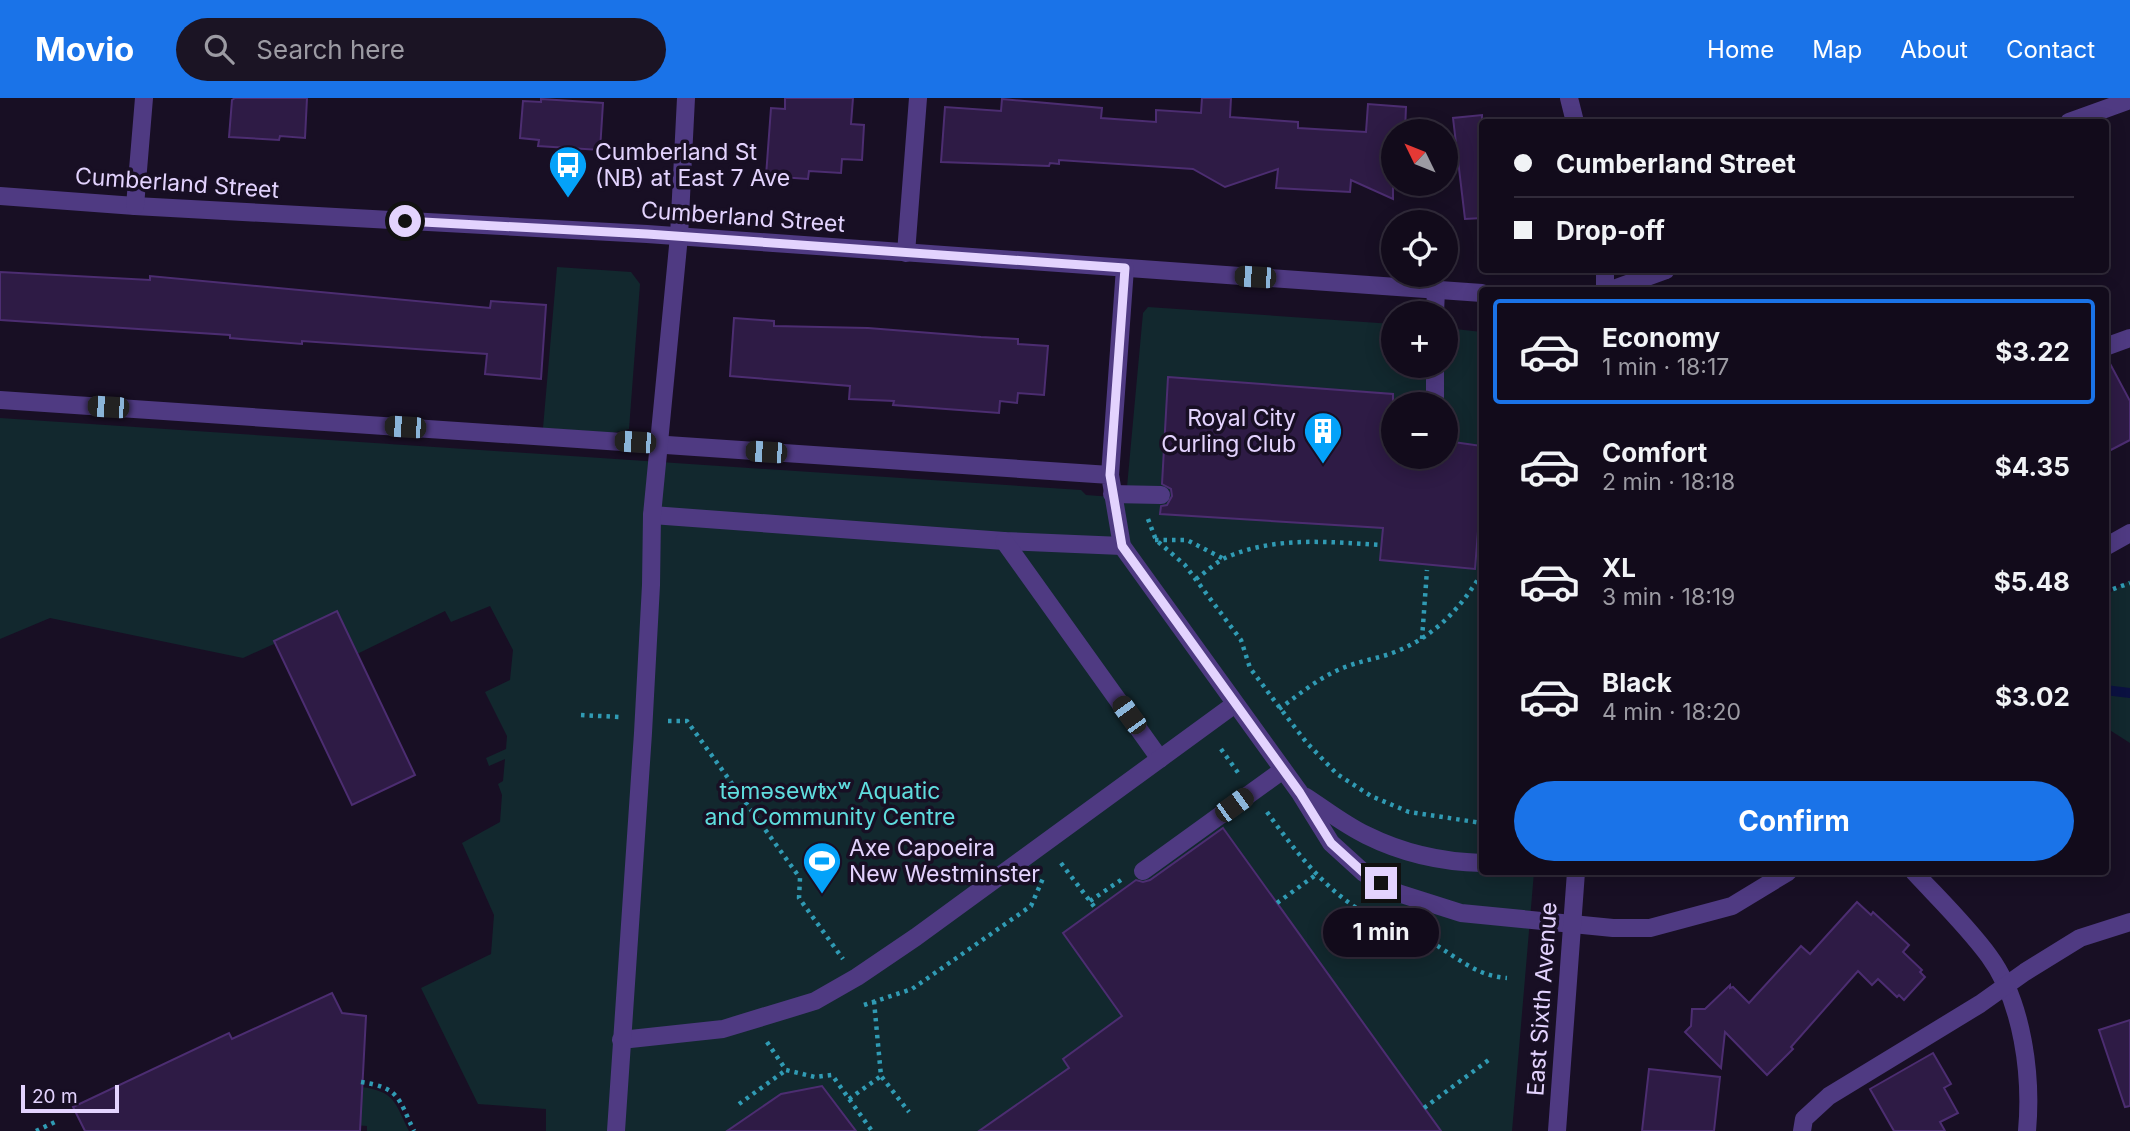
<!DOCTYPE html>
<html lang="en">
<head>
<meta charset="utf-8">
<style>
  :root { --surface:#120b1b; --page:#1b1424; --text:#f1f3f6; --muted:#9c9ba3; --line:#312b3a; --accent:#1a73e8 }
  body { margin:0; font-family:Inter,sans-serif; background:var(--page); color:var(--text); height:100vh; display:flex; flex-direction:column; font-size:26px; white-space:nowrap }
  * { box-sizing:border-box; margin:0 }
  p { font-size:23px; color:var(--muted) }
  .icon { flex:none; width:38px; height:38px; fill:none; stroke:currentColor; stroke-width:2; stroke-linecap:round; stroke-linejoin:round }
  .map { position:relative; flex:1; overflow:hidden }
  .side { position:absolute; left:1479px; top:189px; width:630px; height:588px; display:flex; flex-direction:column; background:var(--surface); border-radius:7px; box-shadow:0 4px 18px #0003,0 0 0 2px var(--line) }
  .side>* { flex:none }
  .banner { position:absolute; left:1479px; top:21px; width:630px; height:154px; border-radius:7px; box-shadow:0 4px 18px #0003,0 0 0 2px var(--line); display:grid; align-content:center; height:154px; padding:0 35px; background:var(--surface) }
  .needle { width:46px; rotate:313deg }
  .buttons { position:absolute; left:1381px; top:21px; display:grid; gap:14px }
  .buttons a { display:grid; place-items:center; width:77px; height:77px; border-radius:50%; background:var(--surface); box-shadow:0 4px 18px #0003,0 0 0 2px var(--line); font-size:35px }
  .scale { position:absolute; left:21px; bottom:18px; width:98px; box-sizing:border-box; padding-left:7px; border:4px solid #e3d3fe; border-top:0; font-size:19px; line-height:24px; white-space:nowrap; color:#e3d3fe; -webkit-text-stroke:5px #180f24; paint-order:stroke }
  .end { position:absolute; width:32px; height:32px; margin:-16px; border:9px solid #e3d3fe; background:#111; box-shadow:0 0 0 4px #111 }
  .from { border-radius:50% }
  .bubble { position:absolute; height:49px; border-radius:24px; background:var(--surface); box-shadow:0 4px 18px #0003,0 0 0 2px var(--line); font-size:23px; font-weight:700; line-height:49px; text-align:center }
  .car { position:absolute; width:21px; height:42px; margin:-21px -10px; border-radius:9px; box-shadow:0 0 5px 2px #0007; background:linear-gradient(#222 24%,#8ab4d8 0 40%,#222 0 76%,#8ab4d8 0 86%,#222 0) }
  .banner b { display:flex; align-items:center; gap:24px; height:66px; font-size:26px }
  .banner b+b { border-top:2px solid var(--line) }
  .banner i { width:18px; height:18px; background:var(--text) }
  ul { padding:12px 0 0; list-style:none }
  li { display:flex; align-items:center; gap:21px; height:105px; margin:0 14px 10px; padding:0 21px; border:4px solid transparent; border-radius:7px }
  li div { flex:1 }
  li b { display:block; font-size:26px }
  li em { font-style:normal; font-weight:700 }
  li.active { border-color:var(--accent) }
  li>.icon { width:63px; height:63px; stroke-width:1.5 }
  .action { display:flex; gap:14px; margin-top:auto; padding:14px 35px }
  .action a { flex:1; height:80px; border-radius:42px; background:var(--accent); color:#fff; font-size:28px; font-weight:700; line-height:80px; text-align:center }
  header { display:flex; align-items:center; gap:42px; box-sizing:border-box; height:98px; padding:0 35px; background:var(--accent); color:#fff }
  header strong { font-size:33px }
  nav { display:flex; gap:38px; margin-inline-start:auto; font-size:24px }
  .search { width:490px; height:63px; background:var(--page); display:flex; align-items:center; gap:18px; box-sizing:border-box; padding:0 24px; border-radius:38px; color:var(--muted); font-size:26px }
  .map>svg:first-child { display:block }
  .green { fill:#12282e; fill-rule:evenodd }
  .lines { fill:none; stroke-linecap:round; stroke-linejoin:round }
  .stream { stroke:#0b1141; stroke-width:10 }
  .building { fill:#2e1b45; stroke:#4c2d71; stroke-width:2 }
  .path { stroke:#309bb4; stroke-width:4.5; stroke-dasharray:3.5 5; stroke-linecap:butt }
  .minor { stroke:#4f3a82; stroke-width:18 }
  .route { stroke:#e3d3fe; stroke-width:9 }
  .labels { text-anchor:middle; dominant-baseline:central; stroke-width:7; stroke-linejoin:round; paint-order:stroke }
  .poi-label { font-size:23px; fill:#e3d3fe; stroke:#180f24; text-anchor:start }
  .street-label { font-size:23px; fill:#e3d3fe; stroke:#180f24 }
  .park-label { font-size:23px; fill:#5fddde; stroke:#180f24 }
</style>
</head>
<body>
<header>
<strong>Movio</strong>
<div class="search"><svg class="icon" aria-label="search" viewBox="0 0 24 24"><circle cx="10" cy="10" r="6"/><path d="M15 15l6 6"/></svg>Search here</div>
<nav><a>Home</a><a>Map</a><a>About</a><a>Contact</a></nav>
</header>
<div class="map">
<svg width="2130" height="1033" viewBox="0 0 2130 1033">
  <rect width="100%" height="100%" fill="#180f24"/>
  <g class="green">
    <polygon points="557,169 631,174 640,186 629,331 613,335 543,330"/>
    <path d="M1148,209L1393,226V268H1446V230L1482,234V774H1534L1512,1033H546V1011L478,1006L421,890L491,856L494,817L462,745L500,724L502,697L498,686L503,683L505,661L489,668L486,660L506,651L507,638L485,594L510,582L513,552L490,508L451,524L445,513L357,556L338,517L243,560L50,520L0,541V320L1081,392L1086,397L1126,400L1143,215ZM1393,306H1446V359H1393Z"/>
    <polygon points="2130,482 2130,645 2105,629 2105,498"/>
    <path d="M361,989C395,993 395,1005 409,1033H367V1028L325,1025Z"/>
  </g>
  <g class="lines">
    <polyline class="stream" points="2105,592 2130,595"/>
  </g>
  <g class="building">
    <polygon points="235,0 307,0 305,40 280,38 279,42 229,39 232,2"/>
    <polygon points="785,0 853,0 851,26 864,27 862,62 842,61 841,75 809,73 808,81 766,78 771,10 785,11"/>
    <polygon points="1202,0 1231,0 1230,19 1298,24 1298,30 1366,34 1368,6 1406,9 1405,33 1393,33 1393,101 1351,82 1350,94 1276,90 1278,71 1225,89 1193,71 1059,62 1059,66 1050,65 1049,68 941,64 945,9 1001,13 1002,1 1102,10 1101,20 1156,24 1156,12 1201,15"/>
    <polygon points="541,1 603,5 600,52 538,48 539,42 520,40 523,3 541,4"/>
    <polygon points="1482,17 1482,120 1465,121 1453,20"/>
    <polygon points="0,174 150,182 150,178 490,210 491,203 546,207 541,281 485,276 487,256 302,243 302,246 230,240 230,237 0,222"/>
    <polygon points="734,220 774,223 774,228 868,230 981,239 1018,241 1018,246 1048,248 1044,297 1018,295 1017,305 1000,303 999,315 893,307 894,303 849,301 850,288 730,278"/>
    <polygon points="2105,260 2107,260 2130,303 2130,342 2105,355"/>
    <polygon points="1168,279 1393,296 1393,359 1446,359 1446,343 1482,348 1482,383 1475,471 1380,462 1383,430 1160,416 1161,408 1167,407 1172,398 1171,391 1162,386"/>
    <polygon points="337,513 415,677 352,707 274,543"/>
    <polygon points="1223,730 1441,1033 979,1033 1069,970 1063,961 1122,918 1063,835 1136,782 1143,784 1150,782"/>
    <polygon points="1857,804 1871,817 1873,814 1909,847 1903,854 1922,872 1920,874 1925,879 1904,902 1899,897 1897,899 1878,881 1872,887 1858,873 1791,949 1793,951 1767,977 1725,934 1721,970 1685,934 1691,928 1692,911 1705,911 1730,887 1730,890 1733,889 1749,905 1801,848 1810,856"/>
    <polygon points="332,895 342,915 366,918 360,1033 85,1033 73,1009 229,935 232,941"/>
    <polygon points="2130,922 2130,1008 2125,1009 2099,932"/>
    <polygon points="1933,955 1951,986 1944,990 1958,1015 1940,1024 1945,1033 1894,1033 1870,991"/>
    <polygon points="1649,971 1720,979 1714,1033 1642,1033"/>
    <polygon points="822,988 856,1033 727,1033 781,996"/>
  </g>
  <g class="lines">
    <g class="path">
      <polyline points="1148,421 1156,442 1185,467 1241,542 1250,570 1280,610 1307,645 1337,676 1371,698 1409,714 1482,725"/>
      <polyline points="1155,442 1187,442 1224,461"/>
      <path d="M1196,481C1206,474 1216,464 1227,459C1276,438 1329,444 1381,447"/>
      <polyline points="2105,494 2130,485"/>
      <polyline points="1422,541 1427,472"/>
      <path d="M1279,611C1301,595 1322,577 1348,568C1364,562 1380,560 1395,554C1435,538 1460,511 1482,475"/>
      <polyline points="581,617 619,619"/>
      <polyline points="668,623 687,623 800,780 799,800 843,861"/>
      <polyline points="1221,651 1239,676"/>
      <path d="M1267,714C1293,750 1320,786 1358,811C1381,825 1408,831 1431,844C1457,859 1476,878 1507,880"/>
      <polyline points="1061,765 1096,811"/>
      <polyline points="1090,803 1121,782"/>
      <polyline points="1277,805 1317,776"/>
      <polyline points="874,903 881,978 909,1014"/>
      <polyline points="864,907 912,891 1031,808 1044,778"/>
      <polyline points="767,944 786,972 815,979 832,977 872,1033"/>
      <path d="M361,984C400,990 398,1000 414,1033"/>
      <polyline points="849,1001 881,978"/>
      <polyline points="739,1006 786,972"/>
      <polyline points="1424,1010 1490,961"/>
      <polyline points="36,1033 57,1023"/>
    </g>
    <g class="minor">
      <polyline points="1569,0 1575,24"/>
      <polyline points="2069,24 2130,2"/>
      <polyline points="0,98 135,108 647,136 1482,195"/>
      <polyline points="135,108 144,0"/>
      <polyline points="906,155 918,0"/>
      <polyline points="1605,172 1605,192"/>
      <polyline points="1611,192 1666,172"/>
      <polyline points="1435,215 1436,192"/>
      <polyline points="2105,249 2130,240"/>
      <polyline points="1435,268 1435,299"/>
      <polyline points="0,302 1110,377 1122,448 1300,695 1331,745 1364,775 1398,795 1461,815 1613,830 1650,830 1732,808 1788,774"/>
      <polyline points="1110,377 1125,170"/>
      <polyline points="1112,396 1161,397"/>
      <polyline points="652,417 1004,443 1122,448"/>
      <polyline points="1004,443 1160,661"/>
      <polyline points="2105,449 2130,435"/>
      <path d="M1306,699C1326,712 1345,727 1366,737C1402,755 1443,764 1482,765"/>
      <polyline points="1143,773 1283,672"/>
      <path d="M1914,774C1939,801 1967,828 1989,858C2023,904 2032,978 2027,1033"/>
      <polyline points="621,942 723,931 815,903 857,879 916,839 1235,606"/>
      <polyline points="616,1033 643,635 651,487 652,417 679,138 686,0"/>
      <polyline points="1557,1033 1576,774"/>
      <polyline points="1802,1033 1804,1021 1829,998 1980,906 2025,874 2080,840 2130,824"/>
    </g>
  </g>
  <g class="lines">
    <polyline class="route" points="405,123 647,136 1125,170 1110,377 1122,448 1300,695 1331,745 1364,775 1381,785"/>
  </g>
  <defs>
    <g id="bus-pin" transform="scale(2.0125)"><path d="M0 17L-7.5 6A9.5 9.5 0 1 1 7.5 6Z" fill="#04a2f9" stroke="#180f24"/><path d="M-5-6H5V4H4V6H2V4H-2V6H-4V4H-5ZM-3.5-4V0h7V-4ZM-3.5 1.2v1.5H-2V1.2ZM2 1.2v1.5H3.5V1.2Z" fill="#fff"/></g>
    <g id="building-pin" transform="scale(2.0125)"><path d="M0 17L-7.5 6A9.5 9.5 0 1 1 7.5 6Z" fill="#04a2f9" stroke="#180f24"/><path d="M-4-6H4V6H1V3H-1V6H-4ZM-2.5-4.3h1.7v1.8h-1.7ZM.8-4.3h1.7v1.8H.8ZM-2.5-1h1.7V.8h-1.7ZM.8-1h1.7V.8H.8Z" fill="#fff"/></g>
    <g id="stadium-pin" transform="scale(2.0125)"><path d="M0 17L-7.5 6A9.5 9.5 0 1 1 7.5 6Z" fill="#04a2f9" stroke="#180f24"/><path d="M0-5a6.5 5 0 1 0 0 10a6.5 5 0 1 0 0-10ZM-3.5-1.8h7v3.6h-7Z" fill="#fff"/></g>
  </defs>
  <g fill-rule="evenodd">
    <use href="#bus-pin" x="568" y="67"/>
    <use href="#building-pin" x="1323" y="333"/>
    <use href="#stadium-pin" x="822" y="763"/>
  </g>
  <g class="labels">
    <g class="poi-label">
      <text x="595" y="54">Cumberland St<tspan x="595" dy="26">(NB) at East 7 Ave</tspan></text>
      <text x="1296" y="320" text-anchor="end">Royal City<tspan x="1296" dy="26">Curling Club</tspan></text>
      <text x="849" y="750">Axe Capoeira<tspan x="849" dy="26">New Westminster</tspan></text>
    </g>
    <g class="street-label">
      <text transform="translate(177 85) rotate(4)">Cumberland Street</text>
      <text transform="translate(743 119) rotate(4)">Cumberland Street</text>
      <text transform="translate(1542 901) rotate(-86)">East Sixth Avenue</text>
    </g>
    <g class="park-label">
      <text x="830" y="693">təməsew̓txʷ Aquatic<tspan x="830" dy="26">and Community Centre</tspan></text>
    </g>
  </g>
</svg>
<div class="buttons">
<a><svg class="needle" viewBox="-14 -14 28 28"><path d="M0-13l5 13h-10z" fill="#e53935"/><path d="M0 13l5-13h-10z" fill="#9c9ba3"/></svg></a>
<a><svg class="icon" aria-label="locate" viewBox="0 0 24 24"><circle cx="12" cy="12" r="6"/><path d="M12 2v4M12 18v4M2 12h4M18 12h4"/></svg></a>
<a>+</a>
<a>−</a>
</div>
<div class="scale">20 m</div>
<i class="end from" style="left:405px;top:123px"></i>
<i class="end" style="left:1381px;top:785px"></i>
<div class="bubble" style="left:1323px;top:810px;width:116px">1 min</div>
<i class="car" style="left:1255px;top:179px;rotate:274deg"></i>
<i class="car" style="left:108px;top:309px;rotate:274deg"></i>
<i class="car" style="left:405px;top:329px;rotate:274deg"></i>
<i class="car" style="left:635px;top:344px;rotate:274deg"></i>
<i class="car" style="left:766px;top:354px;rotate:274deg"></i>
<i class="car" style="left:1129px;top:617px;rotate:324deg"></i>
<i class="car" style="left:1234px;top:707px;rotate:54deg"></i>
<div class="banner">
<b><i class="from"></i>Cumberland Street</b>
<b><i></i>Drop-off</b>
</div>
<section class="side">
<ul>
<li class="active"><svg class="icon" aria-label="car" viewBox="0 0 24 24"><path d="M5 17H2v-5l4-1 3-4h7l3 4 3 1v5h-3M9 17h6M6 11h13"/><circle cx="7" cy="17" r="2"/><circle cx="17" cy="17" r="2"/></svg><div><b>Economy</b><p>1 min · 18:17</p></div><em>$3.22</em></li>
<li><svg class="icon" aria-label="car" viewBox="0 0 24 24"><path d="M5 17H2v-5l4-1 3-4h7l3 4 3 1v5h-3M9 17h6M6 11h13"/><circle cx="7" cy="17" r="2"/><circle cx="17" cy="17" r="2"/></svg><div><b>Comfort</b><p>2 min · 18:18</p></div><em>$4.35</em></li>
<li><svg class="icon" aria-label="car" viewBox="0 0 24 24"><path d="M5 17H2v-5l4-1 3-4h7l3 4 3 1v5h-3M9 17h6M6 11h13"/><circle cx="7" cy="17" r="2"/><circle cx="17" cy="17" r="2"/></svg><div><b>XL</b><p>3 min · 18:19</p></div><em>$5.48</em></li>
<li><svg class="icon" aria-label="car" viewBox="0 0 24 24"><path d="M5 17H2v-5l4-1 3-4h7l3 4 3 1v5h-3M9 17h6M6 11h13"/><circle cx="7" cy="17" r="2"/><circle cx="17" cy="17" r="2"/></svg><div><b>Black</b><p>4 min · 18:20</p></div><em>$3.02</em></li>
</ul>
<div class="action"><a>Confirm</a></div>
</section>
</div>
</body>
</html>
